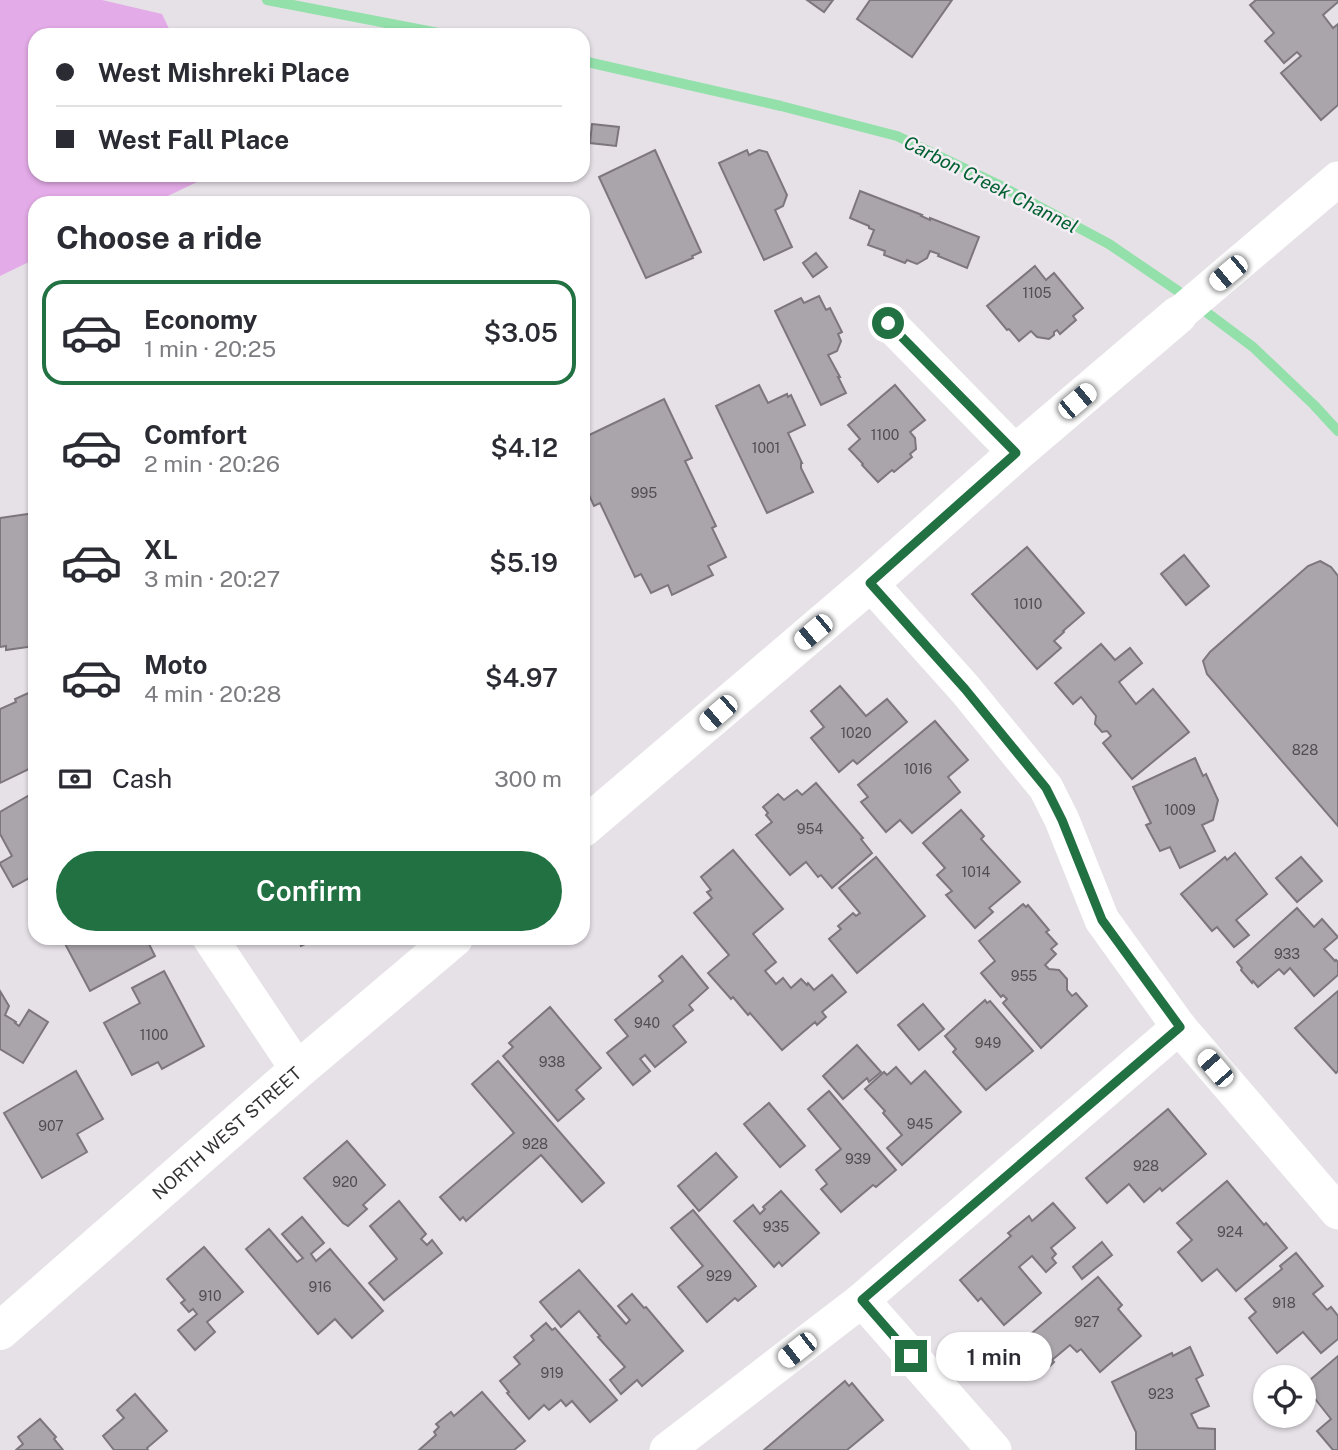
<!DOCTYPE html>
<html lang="en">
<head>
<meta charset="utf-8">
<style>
  :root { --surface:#fff; --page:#f7f7f7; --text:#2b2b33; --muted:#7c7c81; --line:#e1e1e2; --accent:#217142 }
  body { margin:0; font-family:"Public Sans",sans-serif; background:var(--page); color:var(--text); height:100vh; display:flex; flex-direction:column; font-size:26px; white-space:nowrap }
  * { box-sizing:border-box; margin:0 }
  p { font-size:23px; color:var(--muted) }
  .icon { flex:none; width:38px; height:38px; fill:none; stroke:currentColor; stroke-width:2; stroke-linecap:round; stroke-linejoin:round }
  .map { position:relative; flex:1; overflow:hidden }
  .sheet { position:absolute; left:28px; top:196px; width:562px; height:749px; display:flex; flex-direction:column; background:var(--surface); border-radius:21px; box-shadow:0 2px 5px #0004 }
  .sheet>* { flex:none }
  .top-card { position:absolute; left:28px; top:28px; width:562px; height:154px; border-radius:21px; box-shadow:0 2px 5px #0004; display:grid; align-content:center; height:154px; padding:0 28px; background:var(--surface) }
  .fabs { position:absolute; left:1253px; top:1365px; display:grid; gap:14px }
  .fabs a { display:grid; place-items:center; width:63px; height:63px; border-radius:50%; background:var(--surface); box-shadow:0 2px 5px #0004; font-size:35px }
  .end { position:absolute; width:32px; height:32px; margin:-16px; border:9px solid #217142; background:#fff; box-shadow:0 0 0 4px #fff }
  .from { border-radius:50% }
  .bubble { position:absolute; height:49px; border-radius:24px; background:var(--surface); box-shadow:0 2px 5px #0004; font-size:23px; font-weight:600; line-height:49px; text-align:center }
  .car { position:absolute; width:21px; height:42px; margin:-21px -10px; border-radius:9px; box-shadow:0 0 5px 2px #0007; background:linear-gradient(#fff 24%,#345 0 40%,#fff 0 76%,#345 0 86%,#fff 0) }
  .top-card b { display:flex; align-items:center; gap:24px; height:66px; font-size:26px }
  .top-card b+b { border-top:2px solid var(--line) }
  .top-card i { width:18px; height:18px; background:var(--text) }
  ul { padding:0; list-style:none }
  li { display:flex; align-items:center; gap:21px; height:105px; margin:0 14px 10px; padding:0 14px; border:4px solid transparent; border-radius:21px }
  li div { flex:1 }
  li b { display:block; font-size:26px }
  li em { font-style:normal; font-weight:600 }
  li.on { border-color:var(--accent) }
  li>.icon { width:63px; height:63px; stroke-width:1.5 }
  h2 { padding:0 28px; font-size:32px; line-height:84px }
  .pay { display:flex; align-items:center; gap:18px; height:77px; padding:0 28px; font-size:26px }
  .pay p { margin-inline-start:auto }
  .cta { display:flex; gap:14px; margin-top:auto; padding:14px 28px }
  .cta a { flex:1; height:80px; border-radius:42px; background:var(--accent); color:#fff; font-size:28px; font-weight:600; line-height:80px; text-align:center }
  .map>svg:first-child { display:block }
  .green { fill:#e3abe7 }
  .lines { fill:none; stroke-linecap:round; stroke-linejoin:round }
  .stream { stroke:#93e0ab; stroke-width:10 }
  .building { fill:#aaa5ab; stroke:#7d777d; stroke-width:2 }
  .street { stroke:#fff; stroke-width:35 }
  .secondary { stroke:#fff; stroke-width:38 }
  .route { stroke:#217142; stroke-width:9 }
  .labels { text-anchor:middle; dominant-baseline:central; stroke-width:5; stroke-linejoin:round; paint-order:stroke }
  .number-label { font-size:14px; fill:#514e51 }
  .street-label { font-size:18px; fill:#333133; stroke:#f4eef4 }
  .water-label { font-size:19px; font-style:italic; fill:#006031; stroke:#f4eef4 }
</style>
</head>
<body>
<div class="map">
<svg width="1338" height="1450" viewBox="0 0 1338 1450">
  <rect width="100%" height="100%" fill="#e6e1e7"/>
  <polygon class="green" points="0,0 102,0 162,14 172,35 35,35 35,175 212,175 153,203 35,203 35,259 0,276"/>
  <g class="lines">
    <g class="stream">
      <polyline points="267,0 449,35"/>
      <polyline points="583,61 781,106 897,136 997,184 1109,244 1178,291 1253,347 1314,405 1338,431"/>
    </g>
  </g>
  <g class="building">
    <polygon points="807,0 833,0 824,12"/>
    <polygon points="870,0 952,0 912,57 857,19"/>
    <polygon points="1256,0 1338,0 1338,2 1323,15 1333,28 1338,24 1338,105 1321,120 1281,73 1301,56 1297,52 1284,63 1265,41 1274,33 1250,5"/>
    <polygon points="592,124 619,127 616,146 590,143"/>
    <polygon points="655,150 701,252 692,256 693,258 646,278 599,177"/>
    <polygon points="747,150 749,155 759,150 767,152 787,195 783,206 775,210 792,247 764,260 719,163"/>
    <polygon points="860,191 922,215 921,216 930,220 930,218 979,237 967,268 938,256 939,254 930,251 927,258 917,264 907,260 905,263 884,255 885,251 868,245 874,230 869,228 869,226 850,218"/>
    <polygon points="816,253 827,267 813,277 803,263"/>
    <polygon points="1035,266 1046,280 1054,273 1083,308 1073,316 1076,320 1060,334 1057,330 1054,332 1054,335 1049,339 1037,337 1031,331 1019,341 1009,329 1007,330 987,306"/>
    <polygon points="819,296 826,310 830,308 842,332 838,334 841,341 837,351 828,355 840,377 838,377 846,393 821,405 775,311 801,298 804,303"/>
    <polygon points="759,385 768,403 787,394 788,397 791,395 805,425 788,433 802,463 801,463 801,468 813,492 767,513 716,406"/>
    <polygon points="895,385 925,420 910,432 915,438 916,449 910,454 912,457 894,472 892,470 878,482 862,465 863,464 849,449 860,439 848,425"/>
    <polygon points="664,399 692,458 685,461 716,526 712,528 726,557 708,566 713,575 672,595 668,585 651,593 641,574 635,577 600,503 594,506 583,482 583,438"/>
    <polygon points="35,513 35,646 6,650 6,646 0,647 0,518"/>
    <polygon points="1027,547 1084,613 1063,631 1064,632 1054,641 1061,648 1037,669 972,594"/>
    <polygon points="1184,555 1209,586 1186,605 1161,574"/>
    <polygon points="1320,561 1331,567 1338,576 1338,826 1207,674 1203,661 1210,652 1308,566"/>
    <polygon points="1101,644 1115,660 1130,648 1142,663 1119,682 1136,704 1153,689 1189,732 1132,779 1103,743 1111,736 1107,731 1102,732 1095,724 1096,716 1081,697 1073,704 1055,683"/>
    <polygon points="840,686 866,716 887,699 907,722 857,764 853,760 839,772 811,738 824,727 811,711"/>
    <polygon points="35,690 35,766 0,783 0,709 16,702 15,699"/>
    <polygon points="935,721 968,760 948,777 960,792 912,833 900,820 886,832 861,802 868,797 858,785"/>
    <polygon points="1195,758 1203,776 1206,774 1218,800 1213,820 1202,825 1215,851 1180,868 1170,847 1160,851 1146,825 1151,823 1133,787"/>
    <polygon points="816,783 863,838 861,839 872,853 832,888 821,875 818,877 806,862 790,875 756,835 772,822 766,815 768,813 763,807 778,794 784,800 797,790 802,795"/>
    <polygon points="35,792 35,875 13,887 0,864 0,863 12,856 0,834 0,812"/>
    <polygon points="961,810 984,836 981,839 1020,882 989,908 993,912 975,928 946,895 952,891 937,875 945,868 923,843"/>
    <polygon points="733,850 783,909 753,934 776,962 765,971 776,984 783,978 791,988 801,979 807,985 808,983 814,990 832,975 846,992 822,1012 826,1017 817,1025 815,1022 782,1050 750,1013 748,1015 733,997 731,999 708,973 729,955 694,913 712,898 707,892 711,890 701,877"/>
    <polygon points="1235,853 1267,894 1236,920 1249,935 1234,947 1217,927 1212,931 1181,894 1225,857 1227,860"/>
    <polygon points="876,857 925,916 857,973 829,939 841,929 838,926 853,913 856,916 860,913 839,888"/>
    <polygon points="1301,857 1322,881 1297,902 1276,878"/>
    <polygon points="1023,904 1026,907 1028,905 1049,930 1046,932 1057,944 1051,949 1056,954 1045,965 1049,969 1059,970 1067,979 1067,990 1072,996 1076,993 1087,1006 1041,1048 1003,1003 1007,999 1003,995 1001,997 981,973 995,961 979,941"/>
    <polygon points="1297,908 1314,927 1322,919 1338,937 1324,949 1335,961 1336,960 1338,962 1338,975 1314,996 1290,968 1284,974 1279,969 1258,987 1253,981 1252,983 1241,970 1242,968 1237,962"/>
    <polygon points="62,938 146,938 155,956 90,991"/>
    <polygon points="298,938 318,938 301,946"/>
    <polygon points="682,956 708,988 689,1005 693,1010 673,1026 686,1042 655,1067 645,1055 640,1059 650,1071 633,1085 607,1053 628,1036 615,1020 663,981 659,976"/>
    <polygon points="164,971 204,1046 162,1069 158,1062 132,1075 104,1023 140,1003 132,988"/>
    <polygon points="0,991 9,1006 5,1015 16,1022 15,1023 19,1026 29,1010 48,1022 23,1063 0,1049"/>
    <polygon points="1338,991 1338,1071 1336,1073 1295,1028"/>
    <polygon points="985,1000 987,1003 990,1001 1033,1051 986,1090 953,1052 956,1049 945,1036"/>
    <polygon points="923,1004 944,1029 919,1050 898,1025"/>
    <polygon points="550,1007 601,1068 576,1090 584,1099 558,1121 503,1056 513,1047 509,1043"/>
    <polygon points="857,1045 881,1072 869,1082 867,1078 843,1099 823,1076"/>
    <polygon points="498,1061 604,1183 582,1202 541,1155 466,1221 463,1217 460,1220 440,1197 514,1133 472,1084"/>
    <polygon points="896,1067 911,1084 925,1071 961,1112 902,1165 887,1148 902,1135 883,1113 885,1111 865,1089 884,1072 887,1075"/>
    <polygon points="76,1071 103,1119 77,1134 87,1152 42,1178 4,1113"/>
    <polygon points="829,1091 896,1170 876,1187 873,1185 841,1212 821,1189 827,1184 816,1170 841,1149 808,1109"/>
    <polygon points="769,1103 805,1146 780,1167 744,1124"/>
    <polygon points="1168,1109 1206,1154 1162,1191 1160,1188 1144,1202 1129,1184 1107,1203 1086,1178"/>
    <polygon points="347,1141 385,1185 363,1205 367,1209 348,1226 343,1223 304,1178"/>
    <polygon points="716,1153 737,1177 699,1211 678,1186"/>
    <polygon points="1227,1181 1264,1225 1266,1223 1287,1248 1236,1291 1217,1269 1202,1281 1178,1252 1192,1240 1177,1223"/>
    <polygon points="781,1191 819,1233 782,1266 779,1262 774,1267 734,1221 753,1205 760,1214 765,1209 763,1207"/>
    <polygon points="399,1201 426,1234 421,1239 427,1245 432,1240 442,1253 384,1300 369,1283 397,1259 370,1226"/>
    <polygon points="1053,1203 1075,1228 1051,1248 1056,1254 1052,1258 1056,1263 1046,1272 1032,1256 1019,1267 1041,1293 1004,1325 981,1298 978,1301 960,1280 1011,1236 1008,1233 1029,1216 1032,1221"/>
    <polygon points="693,1210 756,1286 738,1301 735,1298 707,1322 678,1287 703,1266 671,1228"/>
    <polygon points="302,1217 324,1243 311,1254 316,1261 330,1249 383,1311 352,1338 335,1319 318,1334 246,1249 269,1229 297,1262 303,1258 282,1234"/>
    <polygon points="1102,1242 1112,1255 1082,1279 1073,1267"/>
    <polygon points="204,1247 243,1292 207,1322 215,1332 195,1350 178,1330 197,1314 193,1309 189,1312 181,1303 185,1300 167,1279"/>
    <polygon points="1296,1253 1323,1286 1313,1294 1327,1310 1331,1307 1338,1316 1338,1339 1321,1353 1303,1332 1277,1353 1249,1318 1256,1312 1245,1299 1282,1269 1280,1266"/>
    <polygon points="579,1270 626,1324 630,1320 618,1306 632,1294 644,1308 646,1307 683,1351 642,1386 637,1380 621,1394 610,1380 625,1367 598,1337 600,1336 579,1311 561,1327 540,1302"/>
    <polygon points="1098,1277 1122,1305 1118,1309 1141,1336 1100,1372 1081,1349 1077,1352 1070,1345 1052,1360 1054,1362 1050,1366 1026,1338"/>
    <polygon points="546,1323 552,1330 555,1328 617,1400 590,1422 572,1401 566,1406 561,1400 549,1410 544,1405 529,1419 507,1393 509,1392 500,1381 520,1364 514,1357 534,1340 531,1336"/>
    <polygon points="1190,1347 1203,1375 1196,1379 1209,1406 1191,1414 1198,1428 1215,1429 1215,1450 1136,1450 1136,1432 1112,1382 1172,1353 1173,1356"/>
    <polygon points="1338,1356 1338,1450 1333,1450 1317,1431 1331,1419 1304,1385"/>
    <polygon points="845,1381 849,1386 852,1383 883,1420 847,1450 764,1450"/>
    <polygon points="482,1392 525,1441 514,1450 419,1450 436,1435 434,1432 439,1427 436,1424 451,1412 454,1416"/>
    <polygon points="135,1394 167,1431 147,1448 148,1450 114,1450 103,1436 124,1418 117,1410"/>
    <polygon points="40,1419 56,1437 54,1439 63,1450 16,1450 23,1444 18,1437"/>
  </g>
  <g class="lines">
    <g class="street">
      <polyline points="1178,315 1338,179"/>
      <polyline points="888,322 1016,453"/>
      <polyline points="870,583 965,689 1046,788 1062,820 1102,920 1179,1027 1338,1212"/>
      <polyline points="210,938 298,1070"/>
      <polyline points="862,1300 994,1450"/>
      <polyline points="667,1450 862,1300 1179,1027"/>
    </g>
    <g class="secondary">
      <polyline points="583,828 870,583 1016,453 1178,315"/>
      <path id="s1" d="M0,1331L298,1070L454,938"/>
    </g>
  </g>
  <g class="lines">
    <polyline class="route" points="888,323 1016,453 870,583 965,689 1046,788 1062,820 1102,920 1180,1027 862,1300 911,1356"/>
  </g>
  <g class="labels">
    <g class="number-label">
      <text x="1037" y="293">1105</text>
      <text x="885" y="435">1100</text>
      <text x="766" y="448">1001</text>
      <text x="644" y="493">995</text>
      <text x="1028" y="604">1010</text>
      <text x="856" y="733">1020</text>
      <text x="1305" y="750">828</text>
      <text x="918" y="769">1016</text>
      <text x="1180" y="810">1009</text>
      <text x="810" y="829">954</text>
      <text x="976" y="872">1014</text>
      <text x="1287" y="954">933</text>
      <text x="1024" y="976">955</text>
      <text x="647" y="1023">940</text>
      <text x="154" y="1035">1100</text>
      <text x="988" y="1043">949</text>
      <text x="552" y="1062">938</text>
      <text x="920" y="1124">945</text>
      <text x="51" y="1126">907</text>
      <text x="535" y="1144">928</text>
      <text x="858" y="1159">939</text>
      <text x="1146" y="1166">928</text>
      <text x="345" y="1182">920</text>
      <text x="776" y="1227">935</text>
      <text x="1230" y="1232">924</text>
      <text x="719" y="1276">929</text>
      <text x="320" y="1287">916</text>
      <text x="210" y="1296">910</text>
      <text x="1284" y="1303">918</text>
      <text x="1087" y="1322">927</text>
      <text x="552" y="1373">919</text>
      <text x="1161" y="1394">923</text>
    </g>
    <g class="street-label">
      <text stroke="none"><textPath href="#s1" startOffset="301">NORTH WEST STREET</textPath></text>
    </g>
    <g class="water-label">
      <text transform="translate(991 184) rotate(27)">Carbon Creek Channel</text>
    </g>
  </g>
</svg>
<div class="fabs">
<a><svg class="icon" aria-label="locate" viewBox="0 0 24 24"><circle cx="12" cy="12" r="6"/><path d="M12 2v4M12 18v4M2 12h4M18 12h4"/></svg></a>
</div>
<i class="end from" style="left:888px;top:323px"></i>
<i class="end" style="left:911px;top:1356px"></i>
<div class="bubble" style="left:936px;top:1332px;width:116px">1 min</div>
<i class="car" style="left:1228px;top:273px;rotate:230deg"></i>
<i class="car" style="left:1077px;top:401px;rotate:50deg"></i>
<i class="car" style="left:813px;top:632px;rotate:230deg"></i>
<i class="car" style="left:718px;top:713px;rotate:229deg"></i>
<i class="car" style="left:1215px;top:1068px;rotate:319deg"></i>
<i class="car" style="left:797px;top:1350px;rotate:232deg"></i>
<div class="top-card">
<b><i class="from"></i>West Mishreki Place</b>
<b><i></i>West Fall Place</b>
</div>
<section class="sheet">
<h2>Choose a ride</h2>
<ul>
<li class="on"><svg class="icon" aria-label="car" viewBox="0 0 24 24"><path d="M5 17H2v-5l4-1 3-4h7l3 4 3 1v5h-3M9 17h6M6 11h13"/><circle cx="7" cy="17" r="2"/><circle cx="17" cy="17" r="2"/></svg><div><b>Economy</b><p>1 min · 20:25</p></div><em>$3.05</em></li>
<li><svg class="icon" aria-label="car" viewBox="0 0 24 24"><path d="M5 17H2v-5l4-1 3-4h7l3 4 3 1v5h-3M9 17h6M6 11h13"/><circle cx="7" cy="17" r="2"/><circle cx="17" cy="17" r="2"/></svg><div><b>Comfort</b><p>2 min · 20:26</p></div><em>$4.12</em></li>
<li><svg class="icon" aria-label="car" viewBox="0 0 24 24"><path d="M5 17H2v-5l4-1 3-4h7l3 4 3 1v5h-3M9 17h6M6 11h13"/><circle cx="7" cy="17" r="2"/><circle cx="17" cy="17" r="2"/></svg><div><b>XL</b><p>3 min · 20:27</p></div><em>$5.19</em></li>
<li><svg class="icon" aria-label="car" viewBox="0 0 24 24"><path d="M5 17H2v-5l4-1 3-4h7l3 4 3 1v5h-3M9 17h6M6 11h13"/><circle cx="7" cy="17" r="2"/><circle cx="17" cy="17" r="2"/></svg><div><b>Moto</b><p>4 min · 20:28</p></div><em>$4.97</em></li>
</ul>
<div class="pay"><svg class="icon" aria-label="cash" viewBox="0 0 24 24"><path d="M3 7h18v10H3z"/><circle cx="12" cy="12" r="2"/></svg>Cash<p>300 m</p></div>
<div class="cta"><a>Confirm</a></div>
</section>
</div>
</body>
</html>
